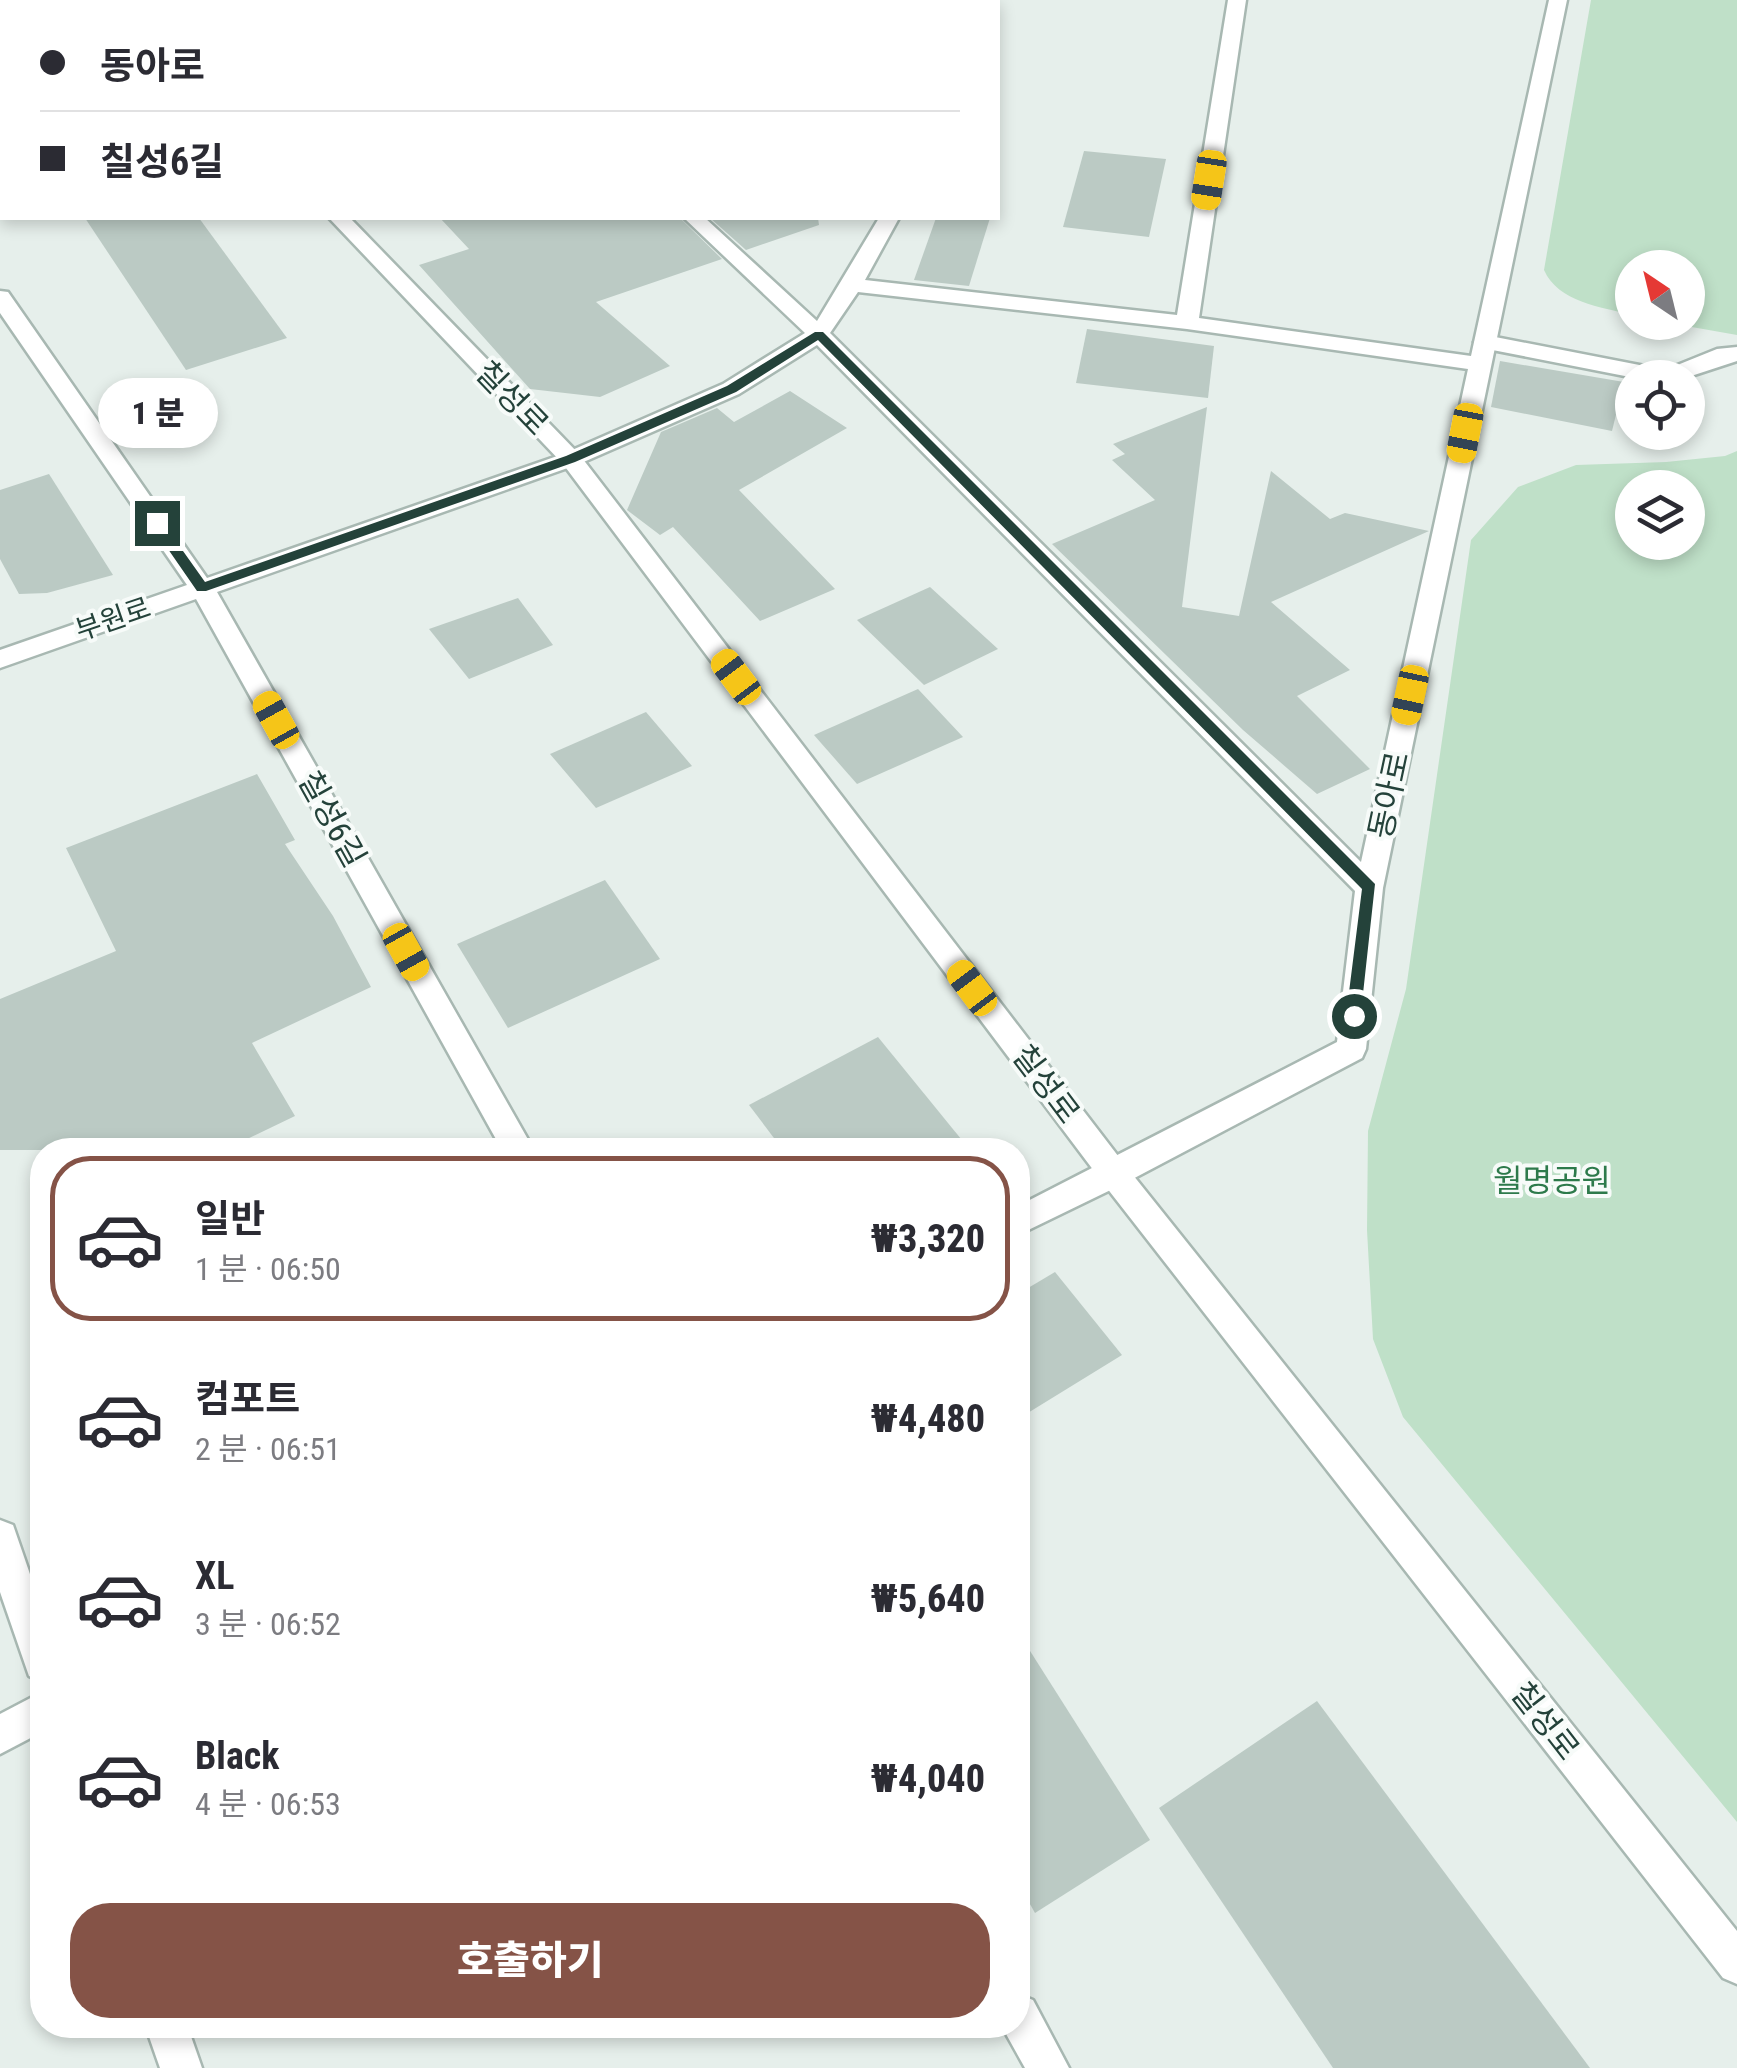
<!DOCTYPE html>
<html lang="ko">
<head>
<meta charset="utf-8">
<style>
  :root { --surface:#fff; --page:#f7f7f7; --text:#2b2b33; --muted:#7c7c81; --line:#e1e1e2; --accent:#855347 }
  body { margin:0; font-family:"Roboto Condensed","Noto Sans KR",sans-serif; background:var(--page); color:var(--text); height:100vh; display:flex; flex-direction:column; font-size:38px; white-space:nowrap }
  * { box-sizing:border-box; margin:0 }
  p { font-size:32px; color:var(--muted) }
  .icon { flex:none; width:55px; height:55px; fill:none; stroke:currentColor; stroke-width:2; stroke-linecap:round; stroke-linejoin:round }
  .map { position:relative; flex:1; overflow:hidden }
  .drawer { position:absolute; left:30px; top:1138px; width:1000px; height:900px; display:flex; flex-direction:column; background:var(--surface); border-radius:40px; box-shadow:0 5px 15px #0003 }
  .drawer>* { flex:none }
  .top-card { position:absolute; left:0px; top:0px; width:1000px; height:220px; box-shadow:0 5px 15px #0003; display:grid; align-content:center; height:220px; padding:0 40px; background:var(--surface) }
  .needle { width:65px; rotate:325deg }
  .fabs { position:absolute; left:1615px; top:250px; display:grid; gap:20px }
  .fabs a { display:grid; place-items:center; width:90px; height:90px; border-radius:50%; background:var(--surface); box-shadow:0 5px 15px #0003; font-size:50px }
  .end { position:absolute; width:45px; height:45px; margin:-22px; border:12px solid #24423a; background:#fff; box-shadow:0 0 0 5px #fff }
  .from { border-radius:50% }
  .bubble { position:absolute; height:70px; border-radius:35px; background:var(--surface); box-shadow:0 5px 15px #0003; font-size:32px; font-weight:800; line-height:70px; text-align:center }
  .car { position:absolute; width:30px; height:60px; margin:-30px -15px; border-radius:12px; box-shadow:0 0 8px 2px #0007; background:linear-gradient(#f5c518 24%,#345 0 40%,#f5c518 0 76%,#345 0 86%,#f5c518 0) }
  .top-card b { display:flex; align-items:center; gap:35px; height:95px; font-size:38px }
  .top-card b+b { border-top:2px solid var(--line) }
  .top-card i { width:25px; height:25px; background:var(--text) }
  ul { padding:18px 0 0; list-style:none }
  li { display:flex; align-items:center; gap:30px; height:165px; margin:0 20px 15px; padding:0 20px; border:5px solid transparent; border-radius:40px }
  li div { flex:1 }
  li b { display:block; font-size:38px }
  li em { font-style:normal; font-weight:800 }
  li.on { border-color:var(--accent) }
  li>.icon { width:90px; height:90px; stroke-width:1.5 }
  .primary-button { display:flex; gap:20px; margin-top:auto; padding:20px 40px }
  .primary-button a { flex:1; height:115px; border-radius:40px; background:var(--accent); color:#fff; font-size:40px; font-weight:800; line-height:115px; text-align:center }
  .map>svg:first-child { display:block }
  .green { fill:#bfe0c8; fill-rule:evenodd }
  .building { fill:#bbcac4 }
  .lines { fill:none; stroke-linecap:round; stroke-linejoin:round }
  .service-casing { stroke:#a8b8b2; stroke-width:5 }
  .minor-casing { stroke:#a8b8b2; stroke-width:5 }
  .tertiary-casing { stroke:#a8b8b2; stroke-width:5 }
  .service { fill:#fff; fill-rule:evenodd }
  .minor { fill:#fff; fill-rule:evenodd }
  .tertiary { fill:#fff; fill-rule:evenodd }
  .route { fill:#24423a }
  .labels { text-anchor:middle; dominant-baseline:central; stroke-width:8; stroke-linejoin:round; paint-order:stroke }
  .far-street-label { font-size:28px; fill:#24423a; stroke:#f7fbf9 }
  .street-label { font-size:32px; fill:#24423a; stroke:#f7fbf9 }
  .park-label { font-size:32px; fill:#2d7a4b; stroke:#f7fbf9 }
</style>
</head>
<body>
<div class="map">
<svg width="1737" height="2068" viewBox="0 0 1737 2068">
  <rect width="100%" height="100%" fill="#e6efeb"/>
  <g class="green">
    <path d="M1591,0H1737V335L1669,323L1688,322V268H1632V315C1601,307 1558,302 1544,270Z"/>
    <path d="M1737,451V1822L1403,1417L1373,1339L1367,1230L1368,1131L1406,989L1471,540L1518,487L1576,465L1666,462L1725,456ZM1632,488H1688V542H1632Z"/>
  </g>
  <g class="building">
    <polygon points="1084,151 1166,159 1149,237 1063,227"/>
    <polygon points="85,218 199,218 287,338 186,370"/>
    <polygon points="440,218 680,218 722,259 596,302 670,366 600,397 530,389 419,265 469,249"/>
    <polygon points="710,218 818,218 819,225 746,250"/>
    <polygon points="936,218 990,218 969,286 914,280"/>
    <polygon points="1087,329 1214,346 1208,398 1076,383"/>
    <polygon points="1500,361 1624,382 1612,431 1491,407"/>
    <polygon points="790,391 847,428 739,490 835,589 760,621 673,527 660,535 627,510 661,432 717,408 734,422"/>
    <polygon points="1207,407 1182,607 1239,616 1271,471 1330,519 1345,513 1429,531 1271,602 1350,670 1297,696 1370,769 1317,794 1243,730 1052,544 1155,500 1112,460 1125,454 1113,444"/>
    <polygon points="49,474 113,575 47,593 19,594 0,559 0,490"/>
    <polygon points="930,587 998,649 924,685 857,620"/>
    <polygon points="518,598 553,645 469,679 429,629"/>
    <polygon points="918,689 963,737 857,784 814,735"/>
    <polygon points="646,712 692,766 596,808 550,754"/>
    <polygon points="257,774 295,840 285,844 333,916 371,987 252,1043 295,1116 224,1150 0,1150 0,999 116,951 66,848"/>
    <polygon points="605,880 660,959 508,1028 457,944"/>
    <polygon points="878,1037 970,1150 783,1150 749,1105"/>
    <polygon points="1055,1272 1122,1355 1018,1419 1018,1294"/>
    <polygon points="1018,1632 1150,1840 1035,1913 1018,1883"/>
    <polygon points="1317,1701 1590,2068 1333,2068 1159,1808"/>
  </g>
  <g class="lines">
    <g class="service-casing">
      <polygon id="service" points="1485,335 1665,370 1717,349 1737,347 1737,361 1685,378 1635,378 1477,347 1474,342"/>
    </g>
    <g class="minor-casing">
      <g id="minor">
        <polygon points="452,0 472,0 473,2 454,2"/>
        <path d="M1228,0H1246L1199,318L1471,356L1549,0H1567L1383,888L1366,1049L1362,1058L1125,1183L1018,1235V1206L1337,1042L1355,891L817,345L739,394L579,464L217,592L534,1150H502L196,599L0,668V650L187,585L0,313V291L8,292L207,578L563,454L723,384L805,333L684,218H705L817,321L879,218H899L865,280L1177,315ZM858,292L1187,329L1468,369L1361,862L830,333Z"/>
        <polygon points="2,111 2,123 0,124 0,112"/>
        <polygon points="0,1520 13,1525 42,1609 42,1682 29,1676 0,1592"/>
        <polygon points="42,1692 42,1732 0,1754 0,1714"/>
        <polygon points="1018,1994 1033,2000 1069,2068 1025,2068 1001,2025 1018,2025"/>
        <polygon points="145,2025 187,2025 202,2068 160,2068"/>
      </g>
    </g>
    <g class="tertiary-casing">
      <g id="tertiary">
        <polygon points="130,0 149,0 150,2 132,2"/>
        <polygon points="329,218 350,218 579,454 1125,1165 1737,1931 1737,1984 1723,1978 1103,1183 563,464"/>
      </g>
    </g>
    <use href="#service" class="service"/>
    <use href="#minor" class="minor"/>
    <use href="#tertiary" class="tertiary"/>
  </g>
  <polygon class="route" points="815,332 823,332 1375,884 1360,1021 1349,1021 1346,1016 1362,889 818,340 736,392 575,462 206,591 197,591 150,523 161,520 205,582 566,456 727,386"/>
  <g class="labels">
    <g class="far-street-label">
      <text transform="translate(113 619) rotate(-19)">부원로</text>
    </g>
    <g class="street-label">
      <text transform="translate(512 398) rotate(46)">칠성로</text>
      <text transform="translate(1389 795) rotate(-78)">동아로</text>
      <text transform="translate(332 819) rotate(61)">칠성6길</text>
      <text transform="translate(1046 1084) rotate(53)">칠성로</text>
      <text transform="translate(1545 1721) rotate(52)">칠성로</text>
    </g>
    <g class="park-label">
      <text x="1552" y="1181">월명공원</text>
    </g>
  </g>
</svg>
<div class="fabs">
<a><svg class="needle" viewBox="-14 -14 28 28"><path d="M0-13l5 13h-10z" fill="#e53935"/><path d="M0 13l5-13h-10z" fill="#7c7c81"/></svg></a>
<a><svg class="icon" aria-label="locate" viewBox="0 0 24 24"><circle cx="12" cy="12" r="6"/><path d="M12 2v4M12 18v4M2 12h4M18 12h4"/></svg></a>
<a><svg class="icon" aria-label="layers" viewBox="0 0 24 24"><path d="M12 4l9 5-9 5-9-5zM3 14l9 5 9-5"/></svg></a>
</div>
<i class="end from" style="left:1354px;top:1016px"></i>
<i class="end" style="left:157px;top:523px"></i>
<div class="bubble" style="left:98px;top:378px;width:120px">1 분</div>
<i class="car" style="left:1209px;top:180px;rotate:189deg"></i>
<i class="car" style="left:1465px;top:433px;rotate:191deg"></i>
<i class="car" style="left:736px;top:677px;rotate:323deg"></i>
<i class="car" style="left:1410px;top:695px;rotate:192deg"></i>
<i class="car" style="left:276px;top:720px;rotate:331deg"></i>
<i class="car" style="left:406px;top:952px;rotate:151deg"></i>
<i class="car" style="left:972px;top:988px;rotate:323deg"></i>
<div class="top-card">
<b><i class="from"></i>동아로</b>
<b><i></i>칠성6길</b>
</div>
<section class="drawer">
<ul>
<li class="on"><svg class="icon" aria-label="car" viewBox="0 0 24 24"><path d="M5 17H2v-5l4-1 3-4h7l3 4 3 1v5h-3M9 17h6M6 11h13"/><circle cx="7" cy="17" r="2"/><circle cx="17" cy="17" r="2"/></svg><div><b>일반</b><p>1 분 · 06:50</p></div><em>₩3,320</em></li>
<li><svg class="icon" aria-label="car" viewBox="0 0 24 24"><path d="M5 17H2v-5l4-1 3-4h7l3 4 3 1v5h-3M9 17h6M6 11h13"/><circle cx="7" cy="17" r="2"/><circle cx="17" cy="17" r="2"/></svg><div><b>컴포트</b><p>2 분 · 06:51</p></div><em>₩4,480</em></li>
<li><svg class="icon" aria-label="car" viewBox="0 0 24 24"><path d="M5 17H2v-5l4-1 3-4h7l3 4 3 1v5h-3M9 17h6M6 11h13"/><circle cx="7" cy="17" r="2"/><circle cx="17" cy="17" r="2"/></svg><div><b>XL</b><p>3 분 · 06:52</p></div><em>₩5,640</em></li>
<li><svg class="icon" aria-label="car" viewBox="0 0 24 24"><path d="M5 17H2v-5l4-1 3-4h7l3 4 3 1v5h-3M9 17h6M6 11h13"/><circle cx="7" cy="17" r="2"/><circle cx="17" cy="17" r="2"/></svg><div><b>Black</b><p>4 분 · 06:53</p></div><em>₩4,040</em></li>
</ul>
<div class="primary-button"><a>호출하기</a></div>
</section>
</div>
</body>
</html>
